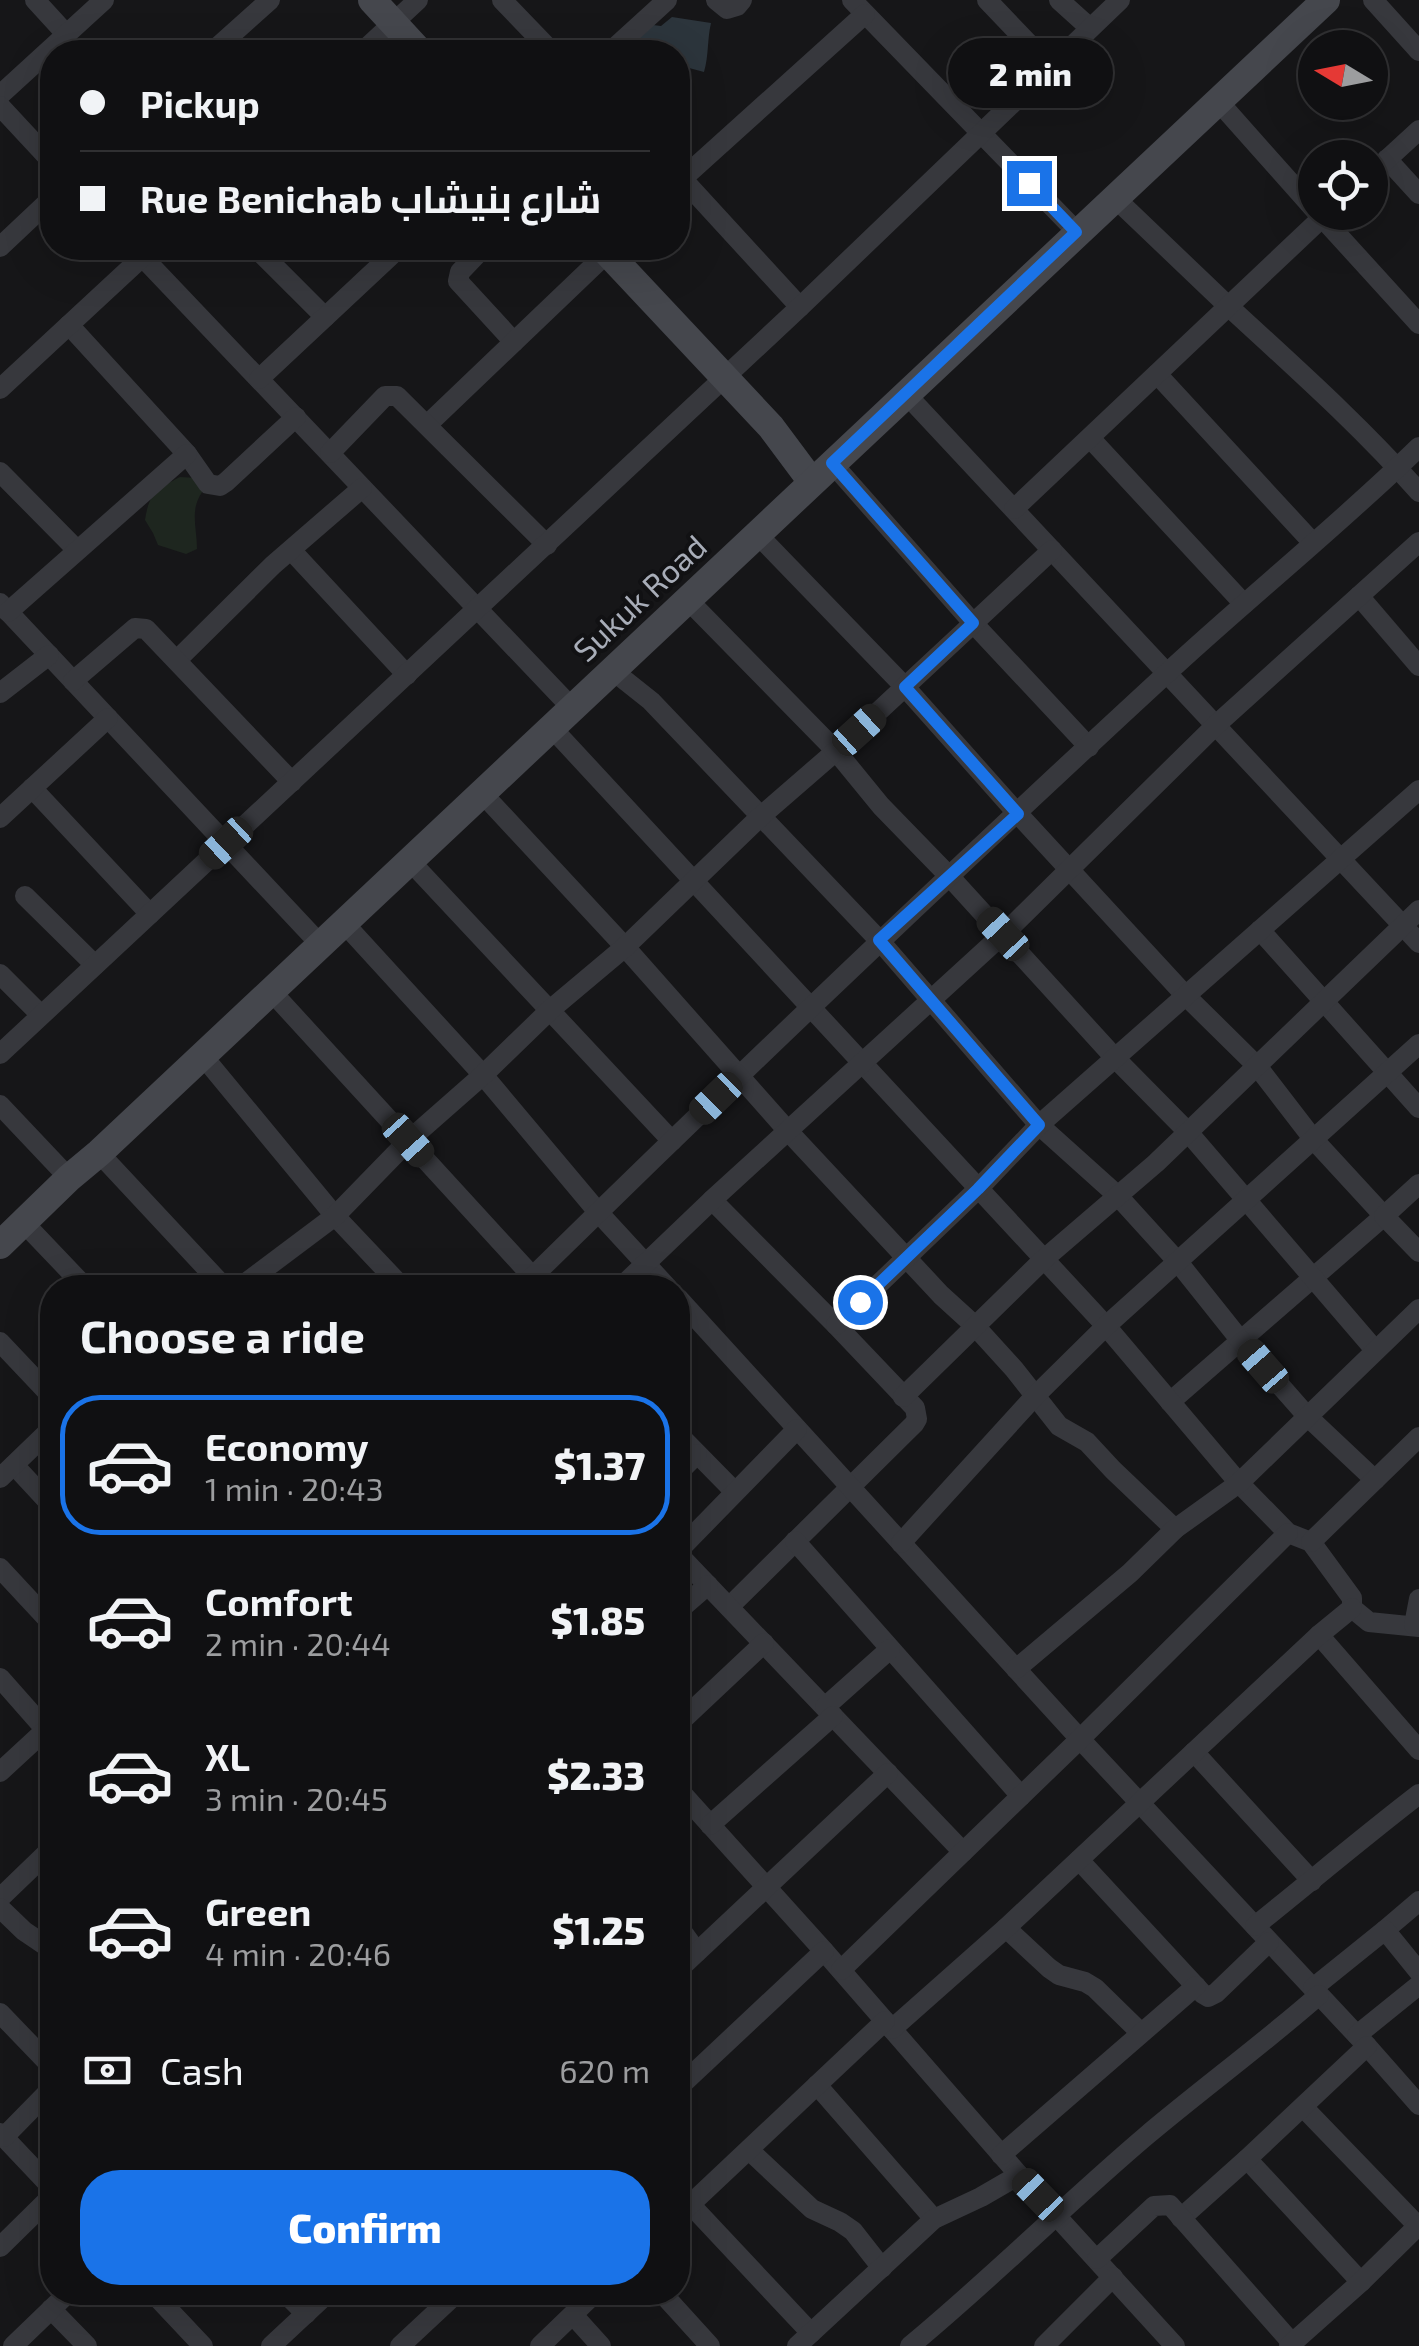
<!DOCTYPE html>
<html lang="en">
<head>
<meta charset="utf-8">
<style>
  :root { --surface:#101012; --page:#19191b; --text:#f1f3f6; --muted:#9c9d9f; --line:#303032; --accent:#1a73e8 }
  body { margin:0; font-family:"Exo 2",Cairo,sans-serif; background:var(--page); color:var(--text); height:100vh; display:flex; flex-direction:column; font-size:38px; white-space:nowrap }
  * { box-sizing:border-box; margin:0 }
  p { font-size:32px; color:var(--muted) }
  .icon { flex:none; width:55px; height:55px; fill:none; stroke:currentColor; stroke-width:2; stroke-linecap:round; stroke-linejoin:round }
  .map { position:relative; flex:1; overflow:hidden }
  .side { position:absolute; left:40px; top:1275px; width:650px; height:1030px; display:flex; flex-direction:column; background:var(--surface); border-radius:40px; box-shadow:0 10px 40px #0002,0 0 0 2px var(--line) }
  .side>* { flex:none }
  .guide { position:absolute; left:40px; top:40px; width:650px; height:220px; border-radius:40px; box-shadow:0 10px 40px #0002,0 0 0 2px var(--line); display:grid; align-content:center; height:220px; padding:0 40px; background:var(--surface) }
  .needle { width:65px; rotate:280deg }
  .buttons { position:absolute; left:1298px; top:30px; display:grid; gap:20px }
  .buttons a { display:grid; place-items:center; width:90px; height:90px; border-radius:50%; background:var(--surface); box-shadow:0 10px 40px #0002,0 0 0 2px var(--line); font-size:50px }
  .end { position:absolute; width:45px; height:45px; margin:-22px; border:12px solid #1a73e8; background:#fff; box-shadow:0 0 0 5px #fff }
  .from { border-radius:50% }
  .bubble { position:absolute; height:70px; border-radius:35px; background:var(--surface); box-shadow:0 10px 40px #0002,0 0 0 2px var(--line); font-size:32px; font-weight:800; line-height:70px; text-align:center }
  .car { position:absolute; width:30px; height:60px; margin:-30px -15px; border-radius:12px; box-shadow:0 0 8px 2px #0007; background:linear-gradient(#222 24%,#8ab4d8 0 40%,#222 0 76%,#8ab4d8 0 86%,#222 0) }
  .guide b { display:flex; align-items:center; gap:35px; height:95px; font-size:38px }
  .guide b+b { border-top:2px solid var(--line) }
  .guide i { width:25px; height:25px; background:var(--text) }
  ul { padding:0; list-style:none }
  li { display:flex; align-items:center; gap:30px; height:140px; margin:0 20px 15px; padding:0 20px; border:5px solid transparent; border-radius:40px }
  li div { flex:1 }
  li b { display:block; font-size:38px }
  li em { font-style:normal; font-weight:800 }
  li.selected { border-color:var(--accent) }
  li>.icon { width:90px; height:90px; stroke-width:1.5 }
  h2 { padding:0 40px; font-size:45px; line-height:120px }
  .pay { display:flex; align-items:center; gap:25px; height:110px; padding:0 40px; font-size:38px }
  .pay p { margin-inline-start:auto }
  .cta { display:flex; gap:20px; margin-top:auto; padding:20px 40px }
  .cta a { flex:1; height:115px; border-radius:40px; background:var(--accent); color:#fff; font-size:40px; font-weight:800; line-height:115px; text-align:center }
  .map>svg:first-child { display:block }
  .green { fill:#1e261f }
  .water { fill:#2c353c }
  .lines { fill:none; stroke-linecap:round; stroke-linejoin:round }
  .street { stroke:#37383d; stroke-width:20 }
  .secondary { stroke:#45474d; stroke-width:28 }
  .route { stroke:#1a73e8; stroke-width:12 }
  .labels { text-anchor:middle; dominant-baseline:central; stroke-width:8; stroke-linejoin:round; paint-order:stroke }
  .street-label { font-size:32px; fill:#a8adb8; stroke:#111113 }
</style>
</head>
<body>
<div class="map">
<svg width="1419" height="2346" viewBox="0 0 1419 2346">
  <rect width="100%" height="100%" fill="#161618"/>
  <path class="green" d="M180,477L197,478L206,487C188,508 197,525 197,549L186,554L158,545L153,533L145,520C149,493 157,489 180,477Z"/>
  <path class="water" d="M672,17L711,23C707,40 709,55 704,72L678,65L676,50L633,39L645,24L661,26Z"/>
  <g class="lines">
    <g class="street">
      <polyline points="35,0 67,35"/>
      <polyline points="502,0 552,52"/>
      <polyline points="716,0 727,9 737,6 742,0"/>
      <polyline points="852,0 1077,232"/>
      <polyline points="987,0 1051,67"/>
      <polyline points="1059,0 1090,28"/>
      <polyline points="1373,0 1419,51"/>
      <polyline points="212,52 270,0"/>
      <polyline points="362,52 418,0"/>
      <polyline points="610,52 667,0"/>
      <polyline points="0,95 104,0"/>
      <polyline points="1218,101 1315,210"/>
      <polyline points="0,106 52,162"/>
      <polyline points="1387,159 1419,194"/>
      <polyline points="678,174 800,307"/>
      <polyline points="1370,175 1419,130"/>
      <polyline points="682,179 865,14"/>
      <path d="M1115,198C1152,233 1189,269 1226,304C1292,365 1360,425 1419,492"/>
      <polyline points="1317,212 1419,324"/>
      <polyline points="0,247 52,198"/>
      <polyline points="134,248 572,708"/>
      <polyline points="256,248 325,317"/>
      <polyline points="481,250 460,272 458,281 514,342"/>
      <polyline points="69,325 187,454 208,484 220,486 226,482 296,417"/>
      <polyline points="1157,374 1313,543"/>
      <polyline points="259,379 399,248"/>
      <polyline points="0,389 152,248"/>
      <polyline points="905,393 1419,943"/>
      <polyline points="427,425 607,253"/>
      <polyline points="1090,438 1244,604"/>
      <polyline points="330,453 385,396 397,396 547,545"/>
      <polyline points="832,463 973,623 1089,747"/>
      <polyline points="0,472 77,550"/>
      <polyline points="1014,509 1328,212"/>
      <polyline points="757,534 905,687 1018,814 1185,995 1257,1066 1314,1140 1384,1216 1170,1402"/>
      <polyline points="291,550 407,675"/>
      <polyline points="1359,596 1419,666"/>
      <polyline points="687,599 836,751 881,806 950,877 1115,1058 1188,1132 1375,1350"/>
      <polyline points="0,603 320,944"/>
      <polyline points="8,612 187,454"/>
      <polyline points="177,660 273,565 362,488"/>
      <polyline points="612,670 651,701 879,940 1039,1125 1118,1196 1178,1262 1241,1341 1307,1416 1375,1480"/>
      <polyline points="73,681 135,628 146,629 292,782"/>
      <polyline points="0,693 49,655"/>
      <polyline points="551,727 1106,1326 1239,1483 1288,1533 1311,1542 1352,1598 1352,1608 1369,1622 1419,1627"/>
      <polyline points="32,788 150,914"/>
      <polyline points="481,792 625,947 788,1131 941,1295 974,1325 1014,1369 1059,1426 1087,1442 1113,1470 1175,1529"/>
      <polyline points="0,818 108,718"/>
      <polyline points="409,860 672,1141"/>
      <polyline points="25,896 95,965"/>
      <polyline points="343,922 483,1075 598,1212 668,1288"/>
      <polyline points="1260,930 1419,1108"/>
      <polyline points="0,974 41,1015"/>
      <polyline points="271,991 543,1288"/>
      <polyline points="0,1054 800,307 1120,0"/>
      <polyline points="202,1055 335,1216 403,1288"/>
      <polyline points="0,1105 69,1178"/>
      <polyline points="99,1153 225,1288"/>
      <polyline points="1419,1184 1384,1216 1419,1252"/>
      <polyline points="712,1200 836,1325 915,1408 917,1419 914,1424 729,1607"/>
      <polyline points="24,1223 86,1288"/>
      <polyline points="239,1288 335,1216 408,1141 483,1075 550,1010 625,947 760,817 836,751 1052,550"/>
      <path d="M521,1288C733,1080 948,875 1166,674C1249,597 1338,526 1419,447"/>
      <polyline points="620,1288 712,1200 1012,926 1216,725 1419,542"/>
      <polyline points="678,1298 1080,1739 1367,2046 1419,2105"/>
      <polyline points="836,1325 978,1189 1039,1125 1419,790"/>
      <polyline points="0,1342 52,1397"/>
      <polyline points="903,1397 1043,1260 1156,1163 1419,910"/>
      <polyline points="678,1434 734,1491"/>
      <polyline points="14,1465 52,1506"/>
      <polyline points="678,1473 697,1454"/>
      <polyline points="0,1478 52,1428"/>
      <polyline points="795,1541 1021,1796"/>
      <polyline points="1311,1542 1419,1437"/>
      <polyline points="901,1543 1034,1397 1106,1326 1419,1044"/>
      <polyline points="678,1551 797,1429"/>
      <polyline points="678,1554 963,1852"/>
      <polyline points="0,1568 52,1624"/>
      <polyline points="678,1611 708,1585"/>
      <polyline points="1414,1625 1419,1599"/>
      <polyline points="1319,1635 1419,1750"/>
      <polyline points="1016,1669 1130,1573 1175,1529 1239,1483 1419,1309"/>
      <polyline points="0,1678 46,1730"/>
      <polyline points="825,1707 890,1649"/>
      <polyline points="678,1724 764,1643"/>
      <polyline points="1194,1752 1312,1881"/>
      <polyline points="0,1772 52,1724"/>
      <polyline points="678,1789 824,1951 1019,2175 1175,2346"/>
      <polyline points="710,1825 833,1716"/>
      <polyline points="1079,1860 1203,1994 1208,1997 1216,1993 1269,1942"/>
      <polyline points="0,1898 52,1848"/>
      <polyline points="0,1908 24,1931 52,1950"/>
      <polyline points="678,1926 697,1952"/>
      <path d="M1255,1926C1310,1882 1363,1837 1419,1794"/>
      <polyline points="1006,1928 1049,1968 1059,1975 1085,1982 1095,1988 1141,2033"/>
      <polyline points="1385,1930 1419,1901"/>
      <polyline points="678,1970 888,1773"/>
      <polyline points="841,1970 1080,1739 1288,1533"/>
      <polyline points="1313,1988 1385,1930 1419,1972"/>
      <polyline points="0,2013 52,2067"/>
      <polyline points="892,2029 1006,1928 1319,1635 1352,1608"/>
      <polyline points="1357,2035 1419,1985"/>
      <polyline points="817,2085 934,2219"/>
      <polyline points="678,2088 824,1951"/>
      <polyline points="1303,2107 1418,2226"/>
      <polyline points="0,2133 52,2188"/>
      <polyline points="4,2137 52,2088"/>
      <polyline points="749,2150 812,2209 840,2222 853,2231 882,2268"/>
      <polyline points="1001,2155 1196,1986"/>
      <polyline points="1247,2159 1361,2282"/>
      <polyline points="690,2204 811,2333"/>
      <polyline points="678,2216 885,2021"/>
      <polyline points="1181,2218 1247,2159 1367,2046"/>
      <polyline points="0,2247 52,2196"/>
      <polyline points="1097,2259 1154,2206 1170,2205 1292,2343"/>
      <polyline points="152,2292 203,2346"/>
      <polyline points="284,2292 306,2314"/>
      <polyline points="661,2292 710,2346"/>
      <polyline points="51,2309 87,2346"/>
      <polyline points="573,2315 601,2346"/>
      <polyline points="13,2346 69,2292"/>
      <polyline points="271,2346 329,2292"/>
      <polyline points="400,2346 458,2292"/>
      <polyline points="540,2346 596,2292"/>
      <polyline points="797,2346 934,2219 981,2197 1019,2175"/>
      <path d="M910,2346C991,2279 1066,2204 1146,2136C1203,2088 1263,2044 1319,1995"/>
      <polyline points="1044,2346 1113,2277"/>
      <polyline points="1289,2346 1361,2282 1419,2225"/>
    </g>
    <g class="secondary">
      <polyline points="372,0 420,52"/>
      <polyline points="603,248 771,427 812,482"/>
      <polyline points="0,1245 69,1178 99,1153 1326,0"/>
    </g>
  </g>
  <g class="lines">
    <polyline class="route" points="860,1302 978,1189 1039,1125 879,940 1018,814 905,687 973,623 832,463 1076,232 1029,183"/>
  </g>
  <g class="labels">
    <g class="street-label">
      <text transform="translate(639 597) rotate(-43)">Sukuk Road</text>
    </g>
  </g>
</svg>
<div class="buttons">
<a><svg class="needle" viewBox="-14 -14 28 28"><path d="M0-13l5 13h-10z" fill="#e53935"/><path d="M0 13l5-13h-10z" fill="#9c9d9f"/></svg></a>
<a><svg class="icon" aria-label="locate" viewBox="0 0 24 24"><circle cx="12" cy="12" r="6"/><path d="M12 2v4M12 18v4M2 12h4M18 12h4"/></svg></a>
</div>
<i class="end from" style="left:860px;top:1302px"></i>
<i class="end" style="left:1029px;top:183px"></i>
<div class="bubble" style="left:948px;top:38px;width:165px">2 min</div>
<i class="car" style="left:859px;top:730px;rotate:48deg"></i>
<i class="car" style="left:226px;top:843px;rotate:227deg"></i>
<i class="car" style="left:1003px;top:934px;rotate:317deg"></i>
<i class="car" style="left:716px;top:1098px;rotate:226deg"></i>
<i class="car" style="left:408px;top:1140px;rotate:138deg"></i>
<i class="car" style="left:1263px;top:1366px;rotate:319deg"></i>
<i class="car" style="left:1038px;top:2195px;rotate:316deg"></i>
<div class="guide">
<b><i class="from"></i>Pickup</b>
<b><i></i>Rue Benichab شارع بنيشاب</b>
</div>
<section class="side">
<h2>Choose a ride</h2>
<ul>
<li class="selected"><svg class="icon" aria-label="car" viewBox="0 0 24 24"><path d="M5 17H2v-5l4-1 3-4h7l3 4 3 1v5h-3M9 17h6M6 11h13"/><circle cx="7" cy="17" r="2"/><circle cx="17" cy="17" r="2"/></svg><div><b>Economy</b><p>1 min · 20:43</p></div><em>$1.37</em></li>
<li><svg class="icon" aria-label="car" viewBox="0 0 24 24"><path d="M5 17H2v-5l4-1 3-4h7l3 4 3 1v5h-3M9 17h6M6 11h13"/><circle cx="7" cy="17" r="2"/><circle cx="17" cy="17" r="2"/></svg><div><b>Comfort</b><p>2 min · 20:44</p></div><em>$1.85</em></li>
<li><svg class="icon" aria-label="car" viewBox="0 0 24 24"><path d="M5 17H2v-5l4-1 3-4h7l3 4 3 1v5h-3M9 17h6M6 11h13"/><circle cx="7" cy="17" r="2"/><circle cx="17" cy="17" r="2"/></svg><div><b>XL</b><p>3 min · 20:45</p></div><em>$2.33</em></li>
<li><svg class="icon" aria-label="car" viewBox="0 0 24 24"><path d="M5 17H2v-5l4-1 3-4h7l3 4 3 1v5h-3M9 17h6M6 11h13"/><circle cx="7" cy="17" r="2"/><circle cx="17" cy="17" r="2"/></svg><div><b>Green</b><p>4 min · 20:46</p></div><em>$1.25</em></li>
</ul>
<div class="pay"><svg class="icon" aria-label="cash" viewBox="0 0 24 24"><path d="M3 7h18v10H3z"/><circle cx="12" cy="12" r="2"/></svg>Cash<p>620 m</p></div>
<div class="cta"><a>Confirm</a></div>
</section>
</div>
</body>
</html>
